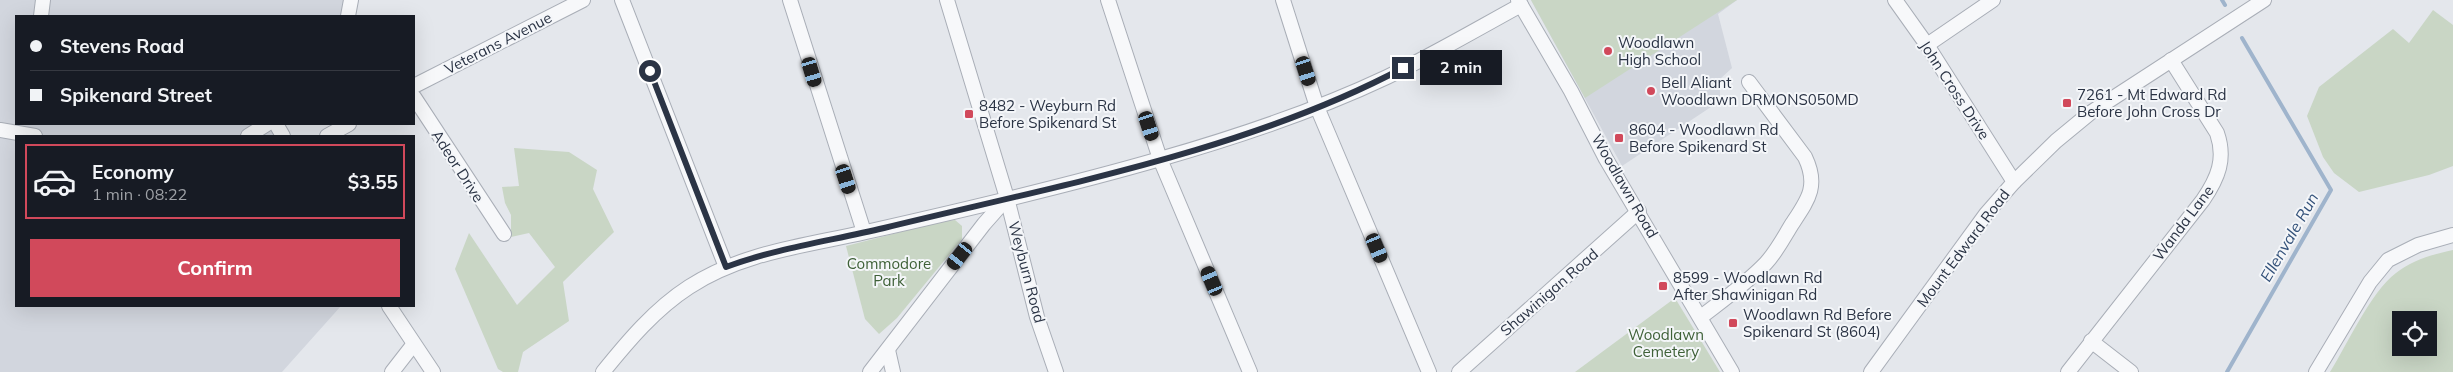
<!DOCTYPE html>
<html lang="en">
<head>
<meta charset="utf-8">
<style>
  :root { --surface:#171b24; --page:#20242c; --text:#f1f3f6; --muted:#9ea1a6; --line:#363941; --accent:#d1495b }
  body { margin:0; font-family:Mulish,sans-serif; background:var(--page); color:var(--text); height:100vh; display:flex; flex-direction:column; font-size:19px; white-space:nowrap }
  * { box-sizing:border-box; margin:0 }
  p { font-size:16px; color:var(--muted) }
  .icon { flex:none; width:28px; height:28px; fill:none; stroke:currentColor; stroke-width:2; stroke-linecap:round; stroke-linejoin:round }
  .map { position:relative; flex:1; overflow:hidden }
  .sheet { position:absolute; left:15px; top:135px; width:400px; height:172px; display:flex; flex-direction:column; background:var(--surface); border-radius:0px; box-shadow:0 5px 20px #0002 }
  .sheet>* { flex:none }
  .guide { position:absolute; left:15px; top:15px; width:400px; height:110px; border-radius:0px; box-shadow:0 5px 20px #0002; display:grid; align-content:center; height:110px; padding:0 15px; background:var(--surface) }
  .tools { position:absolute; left:2392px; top:311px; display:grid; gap:10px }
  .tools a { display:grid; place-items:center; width:45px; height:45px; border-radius:0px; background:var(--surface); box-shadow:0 5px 20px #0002; font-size:25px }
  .end { position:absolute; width:22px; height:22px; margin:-11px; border:6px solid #2b3445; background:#fff; box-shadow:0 0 0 2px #fff }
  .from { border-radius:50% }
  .bubble { position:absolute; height:35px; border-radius:0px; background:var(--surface); box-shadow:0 5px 20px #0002; font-size:16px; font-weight:700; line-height:35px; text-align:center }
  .car { position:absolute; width:15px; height:30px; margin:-15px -8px; border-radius:6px; box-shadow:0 0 4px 1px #0007; background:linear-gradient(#222 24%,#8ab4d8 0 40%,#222 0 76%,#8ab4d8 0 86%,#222 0) }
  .guide b { display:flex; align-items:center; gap:18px; height:48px; font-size:19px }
  .guide b+b { border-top:1px solid var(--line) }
  .guide i { width:12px; height:12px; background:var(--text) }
  ul { padding:9px 0 0; list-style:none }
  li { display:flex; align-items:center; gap:15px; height:75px; margin:0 10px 8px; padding:0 5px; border:2px solid transparent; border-radius:0px }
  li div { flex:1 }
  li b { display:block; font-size:19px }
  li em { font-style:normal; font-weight:700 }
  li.selected { border-color:var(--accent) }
  li>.icon { width:45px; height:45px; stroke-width:1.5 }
  .button { display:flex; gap:10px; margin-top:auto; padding:10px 15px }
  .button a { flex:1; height:58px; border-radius:0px; background:var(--accent); color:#fff; font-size:20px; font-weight:700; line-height:58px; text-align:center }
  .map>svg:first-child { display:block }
  .built { fill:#d2d6de }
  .green { fill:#c9d6c5; fill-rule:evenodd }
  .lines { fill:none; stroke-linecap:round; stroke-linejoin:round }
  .stream { stroke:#9fb4cc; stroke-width:4 }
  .minor-casing { stroke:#a9aeb7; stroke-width:16 }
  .minor { stroke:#f7f8fa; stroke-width:14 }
  .route { stroke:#2b3445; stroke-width:6 }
  .poi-dot { fill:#d1495b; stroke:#f4f6f9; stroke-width:2 }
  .labels { text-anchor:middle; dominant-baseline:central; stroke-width:4; stroke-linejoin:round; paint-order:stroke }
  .poi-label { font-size:15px; fill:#2b3445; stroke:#f4f6f9; text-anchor:start }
  .street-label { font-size:15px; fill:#2b3445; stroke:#f4f6f9 }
  .park-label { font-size:15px; fill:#3f6138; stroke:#f4f6f9 }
  .water-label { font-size:16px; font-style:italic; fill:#34527a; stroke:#f4f6f9 }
</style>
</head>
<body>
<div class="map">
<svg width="2453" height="372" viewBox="0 0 2453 372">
  <rect width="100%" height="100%" fill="#e4e7ec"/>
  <g class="built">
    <polygon points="0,0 350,0 356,16 16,16 16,124 288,124 272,136 16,136 16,306 341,306 282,372 0,372"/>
    <polygon points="1531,0 1737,0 1718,14 1732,68 1720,79 1720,101 1622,166"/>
  </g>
  <g class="green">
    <polygon points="1531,0 1737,0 1585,98"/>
    <polygon points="2433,10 2453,25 2453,166 2429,175 2359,192 2334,173 2323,157 2307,116 2319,87 2393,29 2409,43"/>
    <polygon points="514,148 569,152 597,170 593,189 614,232 563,282 569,321 523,352 518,372 503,372 498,369 455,269 469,233 517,305 555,267 529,233 511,237 511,215 505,203 502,187 519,186"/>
    <polygon points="955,220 962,226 962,239 897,318 879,334 865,319 846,246 940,222"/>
    <path d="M2453,250V372H2330C2348,343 2370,293 2396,273C2412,260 2434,254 2453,250ZM2401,320H2429V348H2401Z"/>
    <polygon points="1675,298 1720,372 1575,372"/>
  </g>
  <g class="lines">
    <g class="stream">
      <polyline points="2222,0 2225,5"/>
      <polyline points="2227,372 2331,190 2242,38"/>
    </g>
    <g class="minor-casing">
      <g id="minor">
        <polyline points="622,0 726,267"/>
        <polyline points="790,0 864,232"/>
        <polyline points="947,0 1007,198 1037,317 1056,372"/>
        <polyline points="1108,0 1160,159 1250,372"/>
        <polyline points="1283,0 1317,107 1429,372"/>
        <polyline points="1518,0 1571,91 1606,159 1732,372"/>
        <polyline points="1895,0 1927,45 2014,182"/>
        <polyline points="41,16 43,0"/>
        <polyline points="348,16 351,0"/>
        <polyline points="1927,45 1993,0"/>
        <polyline points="414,86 583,0"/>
        <polyline points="414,97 504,234"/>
        <polyline points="276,124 283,136"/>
        <polyline points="0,130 35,136"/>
        <polyline points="248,136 267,124"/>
        <polyline points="327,136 349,124"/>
        <polyline points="389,306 433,372"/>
        <path d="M1701,317C1723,300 1747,283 1766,263C1777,251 1784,237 1792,224C1808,200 1819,186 1805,157L1749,82"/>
        <polyline points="2091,341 2131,372"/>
        <polyline points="888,350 893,372"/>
        <polyline points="392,372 413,345"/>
        <path d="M603,372C628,341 655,309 689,287C743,252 805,246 866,232C964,210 1063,187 1160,159C1237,137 1315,111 1387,77C1433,55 1477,29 1521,5"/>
        <polyline points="870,372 984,224 1007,198"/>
        <polyline points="1459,372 1639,211"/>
        <polyline points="1871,372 1986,214 2014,182 2056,141 2090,113 2264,0"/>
        <path d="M2068,372L2203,200C2218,178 2226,159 2217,133L2171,60"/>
        <polyline points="2316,372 2370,282 2388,260 2418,245 2453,235"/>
      </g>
    </g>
    <use href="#minor" class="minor"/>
  </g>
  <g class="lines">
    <path class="route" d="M650,71L726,267C777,248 830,241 884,228C1055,186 1247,151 1403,68"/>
  </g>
  <g class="poi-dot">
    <circle cx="1608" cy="51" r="5"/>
    <circle cx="1651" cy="91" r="5"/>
    <rect x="2062" y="98" width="10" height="10" rx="2.5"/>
    <rect x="964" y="109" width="10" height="10" rx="2.5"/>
    <rect x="1614" y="133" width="10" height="10" rx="2.5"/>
    <rect x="1658" y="281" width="10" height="10" rx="2.5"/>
    <rect x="1728" y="318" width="10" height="10" rx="2.5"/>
  </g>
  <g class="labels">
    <g class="poi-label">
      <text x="1618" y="42">Woodlawn<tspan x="1618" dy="17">High School</tspan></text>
      <text x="1661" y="82">Bell Aliant<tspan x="1661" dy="17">Woodlawn DRMONS050MD</tspan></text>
      <text x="2077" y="94">7261 - Mt Edward Rd<tspan x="2077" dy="17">Before John Cross Dr</tspan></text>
      <text x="979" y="105">8482 - Weyburn Rd<tspan x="979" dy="17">Before Spikenard St</tspan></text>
      <text x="1629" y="129">8604 - Woodlawn Rd<tspan x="1629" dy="17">Before Spikenard St</tspan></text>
      <text x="1673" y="277">8599 - Woodlawn Rd<tspan x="1673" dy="17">After Shawinigan Rd</tspan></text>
      <text x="1743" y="314">Woodlawn Rd Before<tspan x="1743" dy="17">Spikenard St (8604)</tspan></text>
    </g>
    <g class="street-label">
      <text transform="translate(498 43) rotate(-27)">Veterans Avenue</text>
      <text transform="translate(1955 90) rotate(57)">John Cross Drive</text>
      <text transform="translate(458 166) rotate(57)">Adeor Drive</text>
      <text transform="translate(1625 186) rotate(60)">Woodlawn Road</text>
      <text transform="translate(2183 223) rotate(-53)">Wanda Lane</text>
      <text transform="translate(1963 248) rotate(-53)">Mount Edward Road</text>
      <text transform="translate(1027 272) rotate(75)">Weyburn Road</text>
      <text transform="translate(1549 292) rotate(-41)">Shawinigan Road</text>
    </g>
    <g class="park-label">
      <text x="889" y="263">Commodore<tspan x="889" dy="17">Park</tspan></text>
      <text x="1666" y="334">Woodlawn<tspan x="1666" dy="17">Cemetery</tspan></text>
    </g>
    <g class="water-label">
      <text transform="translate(2289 237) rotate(-60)">Ellenvale Run</text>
    </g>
  </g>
</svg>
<div class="tools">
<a><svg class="icon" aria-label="locate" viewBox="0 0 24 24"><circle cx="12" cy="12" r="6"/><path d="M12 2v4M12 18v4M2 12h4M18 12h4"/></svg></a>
</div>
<i class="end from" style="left:650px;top:71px"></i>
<i class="end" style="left:1403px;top:68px"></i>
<div class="bubble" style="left:1420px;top:50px;width:82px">2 min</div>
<i class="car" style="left:1306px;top:71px;rotate:162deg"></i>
<i class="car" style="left:812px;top:72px;rotate:163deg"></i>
<i class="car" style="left:1149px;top:126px;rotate:162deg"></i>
<i class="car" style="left:846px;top:179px;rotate:162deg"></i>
<i class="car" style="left:1377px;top:248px;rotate:157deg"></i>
<i class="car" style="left:960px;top:256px;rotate:218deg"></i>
<i class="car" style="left:1212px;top:281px;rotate:337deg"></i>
<div class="guide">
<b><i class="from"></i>Stevens Road</b>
<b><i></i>Spikenard Street</b>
</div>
<section class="sheet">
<ul>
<li class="selected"><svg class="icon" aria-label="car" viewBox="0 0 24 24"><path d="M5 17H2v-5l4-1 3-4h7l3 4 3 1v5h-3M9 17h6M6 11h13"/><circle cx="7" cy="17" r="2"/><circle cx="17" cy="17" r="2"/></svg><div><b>Economy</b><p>1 min · 08:22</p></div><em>$3.55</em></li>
</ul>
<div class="button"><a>Confirm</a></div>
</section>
</div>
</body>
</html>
